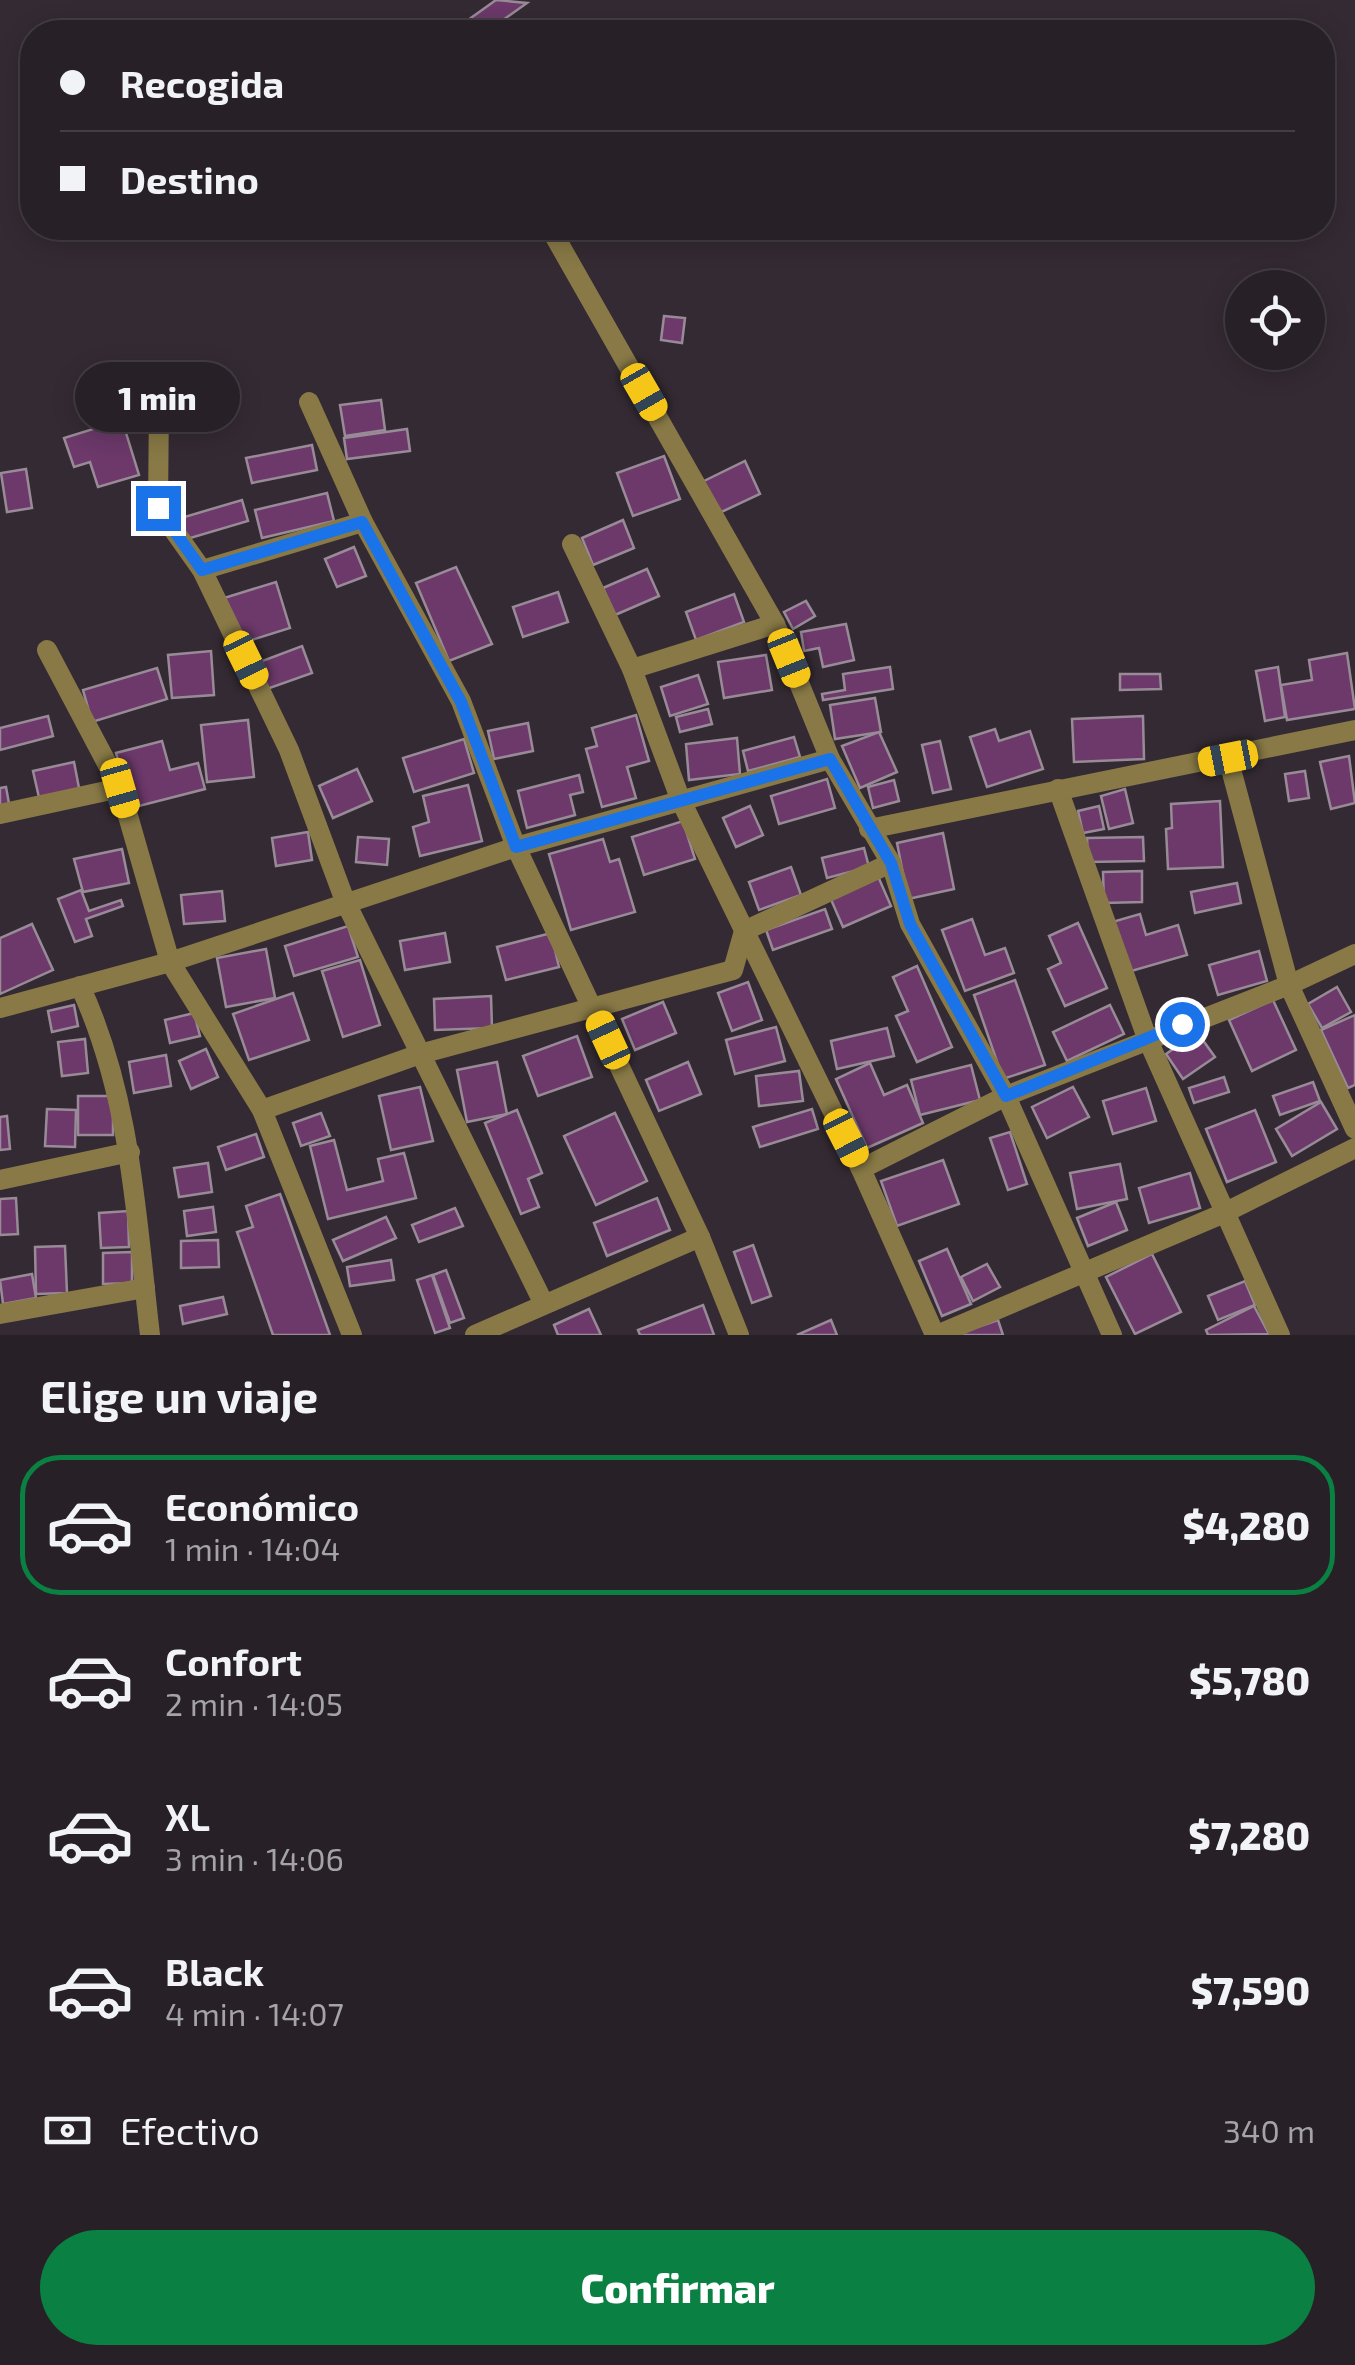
<!DOCTYPE html>
<html lang="es">
<head>
<meta charset="utf-8">
<style>
  :root { --surface:#272026; --page:#2f282e; --text:#f1f3f6; --muted:#a4a3a7; --line:#433e43; --accent:#0b8043 }
  body { margin:0; font-family:"Exo 2",sans-serif; background:var(--page); color:var(--text); height:100vh; display:flex; flex-direction:column; font-size:38px; white-space:nowrap }
  * { box-sizing:border-box; margin:0 }
  p { font-size:32px; color:var(--muted) }
  .icon { flex:none; width:55px; height:55px; fill:none; stroke:currentColor; stroke-width:2; stroke-linecap:round; stroke-linejoin:round }
  .map { position:relative; height:1335px; overflow:hidden }
  .details { display:flex; flex-direction:column; background:var(--surface); flex:1 }
  .details>* { flex:none }
  .guide { position:absolute; left:20px; top:20px; width:1315px; height:220px; border-radius:40px; box-shadow:0 5px 25px #0003,0 0 0 2px var(--line); display:grid; align-content:center; height:220px; padding:0 40px; background:var(--surface) }
  .tools { position:absolute; left:1225px; top:270px; display:grid; gap:20px }
  .tools a { display:grid; place-items:center; width:100px; height:100px; border-radius:50%; background:var(--surface); box-shadow:0 5px 25px #0003,0 0 0 2px var(--line); font-size:50px }
  .end { position:absolute; width:45px; height:45px; margin:-22px; border:12px solid #1a73e8; background:#fff; box-shadow:0 0 0 5px #fff }
  .from { border-radius:50% }
  .bubble { position:absolute; height:70px; border-radius:35px; background:var(--surface); box-shadow:0 5px 25px #0003,0 0 0 2px var(--line); font-size:32px; font-weight:800; line-height:70px; text-align:center }
  .car { position:absolute; width:30px; height:60px; margin:-30px -15px; border-radius:12px; box-shadow:0 0 8px 2px #0007; background:linear-gradient(#f5c518 24%,#345 0 40%,#f5c518 0 76%,#345 0 86%,#f5c518 0) }
  .guide b { display:flex; align-items:center; gap:35px; height:95px; font-size:38px }
  .guide b+b { border-top:2px solid var(--line) }
  .guide i { width:25px; height:25px; background:var(--text) }
  ul { padding:0; list-style:none }
  li { display:flex; align-items:center; gap:30px; height:140px; margin:0 20px 15px; padding:0 20px; border:5px solid transparent; border-radius:40px }
  li div { flex:1 }
  li b { display:block; font-size:38px }
  li em { font-style:normal; font-weight:800 }
  li.selected { border-color:var(--accent) }
  li>.icon { width:90px; height:90px; stroke-width:1.5 }
  h2 { padding:0 40px; font-size:45px; line-height:120px }
  .pay { display:flex; align-items:center; gap:25px; height:110px; padding:0 40px; font-size:38px }
  .pay p { margin-inline-start:auto }
  .action { display:flex; gap:20px; margin-top:auto; padding:20px 40px }
  .action a { flex:1; height:115px; border-radius:60px; background:var(--accent); color:#fff; font-size:40px; font-weight:800; line-height:115px; text-align:center }
  .map>svg:first-child { display:block }
  .building { fill:#6c396a; stroke:#988b97; stroke-width:2.5 }
  .lines { fill:none; stroke-linecap:round; stroke-linejoin:round }
  .minor { stroke:#887946; stroke-width:20 }
  .route { stroke:#1a73e8; stroke-width:12 }
</style>
</head>
<body>
<div class="map">
<svg width="1355" height="1335" viewBox="0 0 1355 1335">
  <rect width="100%" height="100%" fill="#342a33"/>
  <g class="building">
    <polygon points="496,0 527,3 486,32 478,32 468,20"/>
    <polygon points="664,316 685,318 682,343 661,340"/>
    <polygon points="381,400 385,430 345,436 340,405"/>
    <polygon points="122,420 139,475 98,487 90,462 74,467 64,438"/>
    <polygon points="407,429 410,451 347,459 344,438"/>
    <polygon points="312,445 317,470 252,483 246,458"/>
    <polygon points="664,456 680,499 633,516 617,473"/>
    <polygon points="745,461 760,494 717,514 702,482"/>
    <polygon points="26,469 32,508 7,512 1,473"/>
    <polygon points="327,493 334,521 262,538 255,510"/>
    <polygon points="242,500 248,521 187,539 181,518"/>
    <polygon points="623,520 634,548 593,565 582,538"/>
    <polygon points="354,547 366,576 337,587 325,559"/>
    <polygon points="456,567 492,644 449,661 416,583"/>
    <polygon points="647,569 659,596 615,615 603,588"/>
    <polygon points="276,582 290,628 239,644 224,598"/>
    <polygon points="558,592 568,622 523,637 513,607"/>
    <polygon points="734,594 744,622 696,640 686,612"/>
    <polygon points="806,601 815,616 793,629 784,612"/>
    <polygon points="846,624 854,660 823,667 819,648 804,651 801,632"/>
    <polygon points="302,646 312,673 267,689 257,663"/>
    <polygon points="211,651 214,695 172,698 168,655"/>
    <polygon points="1347,653 1355,709 1287,720 1281,685 1312,680 1309,660"/>
    <polygon points="766,655 772,690 724,698 718,662"/>
    <polygon points="890,667 893,689 823,700 822,694 845,690 843,674"/>
    <polygon points="1278,667 1285,717 1265,721 1256,671"/>
    <polygon points="157,668 167,699 92,722 83,690"/>
    <polygon points="1120,674 1160,674 1161,689 1120,690"/>
    <polygon points="698,675 708,704 670,716 661,687"/>
    <polygon points="875,698 881,732 835,739 830,705"/>
    <polygon points="708,709 712,724 680,732 676,717"/>
    <polygon points="636,715 649,761 627,767 636,798 602,807 586,749 597,746 592,728"/>
    <polygon points="48,716 53,736 0,750 0,728"/>
    <polygon points="1143,716 1144,759 1074,762 1072,719"/>
    <polygon points="248,720 254,777 207,782 201,725"/>
    <polygon points="528,723 533,751 494,759 488,731"/>
    <polygon points="995,729 999,741 1030,731 1043,769 987,787 970,737"/>
    <polygon points="879,732 897,772 860,788 842,746"/>
    <polygon points="794,737 800,757 748,771 743,751"/>
    <polygon points="737,738 740,774 689,780 686,744"/>
    <polygon points="464,739 474,773 414,792 403,758"/>
    <polygon points="162,741 170,770 198,763 205,789 131,808 116,753"/>
    <polygon points="940,741 951,789 933,793 922,745"/>
    <polygon points="1349,756 1355,803 1331,809 1320,762"/>
    <polygon points="74,762 80,793 40,802 33,771"/>
    <polygon points="357,769 372,801 333,818 319,786"/>
    <polygon points="1305,771 1309,798 1289,801 1285,774"/>
    <polygon points="579,775 583,792 570,795 575,815 527,828 518,791"/>
    <polygon points="827,779 835,808 779,824 771,796"/>
    <polygon points="894,780 899,801 873,808 868,787"/>
    <polygon points="468,785 482,841 420,856 413,827 429,822 423,796"/>
    <polygon points="6,787 10,809 0,811 0,788"/>
    <polygon points="1125,789 1133,823 1109,829 1101,796"/>
    <polygon points="1220,801 1223,867 1168,869 1166,829 1172,828 1171,804"/>
    <polygon points="750,806 763,835 736,847 723,818"/>
    <polygon points="1099,806 1104,829 1083,833 1078,811"/>
    <polygon points="683,821 695,859 644,875 632,837"/>
    <polygon points="308,832 312,860 276,866 272,838"/>
    <polygon points="943,833 954,889 908,899 897,843"/>
    <polygon points="358,837 389,839 387,865 356,862"/>
    <polygon points="1143,837 1144,861 1088,862 1087,838"/>
    <polygon points="603,839 610,862 619,859 635,912 571,930 549,854"/>
    <polygon points="864,848 869,867 827,878 822,858"/>
    <polygon points="122,849 129,883 83,892 74,859"/>
    <polygon points="791,867 801,895 759,910 749,882"/>
    <polygon points="1142,871 1142,902 1104,903 1103,872"/>
    <polygon points="877,874 891,906 843,927 829,895"/>
    <polygon points="1237,883 1241,903 1195,913 1191,892"/>
    <polygon points="81,890 89,911 121,900 123,906 86,919 92,936 75,942 58,899"/>
    <polygon points="222,891 225,921 184,924 181,895"/>
    <polygon points="825,909 832,929 773,950 766,930"/>
    <polygon points="1140,914 1146,935 1178,925 1187,955 1128,972 1112,922"/>
    <polygon points="972,919 985,955 1005,948 1014,973 965,991 942,930"/>
    <polygon points="1078,923 1107,988 1065,1006 1048,969 1061,963 1049,936"/>
    <polygon points="32,924 53,970 0,994 0,938"/>
    <polygon points="348,926 358,957 294,976 285,946"/>
    <polygon points="445,933 450,962 405,970 400,941"/>
    <polygon points="551,933 559,967 506,980 497,947"/>
    <polygon points="266,949 275,998 226,1007 217,958"/>
    <polygon points="1259,951 1267,981 1218,995 1209,965"/>
    <polygon points="360,960 380,1025 343,1037 322,971"/>
    <polygon points="917,966 952,1047 917,1062 896,1016 908,1011 893,977"/>
    <polygon points="1015,980 1045,1065 1003,1079 974,995"/>
    <polygon points="748,982 762,1020 732,1031 718,993"/>
    <polygon points="1337,987 1351,1012 1322,1028 1308,1004"/>
    <polygon points="293,993 309,1040 249,1060 233,1014"/>
    <polygon points="491,996 492,1028 435,1030 434,999"/>
    <polygon points="1273,1000 1296,1050 1252,1071 1229,1020"/>
    <polygon points="663,1002 676,1033 635,1050 622,1019"/>
    <polygon points="74,1005 78,1026 52,1032 48,1011"/>
    <polygon points="1110,1005 1124,1034 1067,1061 1053,1032"/>
    <polygon points="194,1013 200,1036 170,1043 165,1020"/>
    <polygon points="1355,1015 1355,1085 1348,1088 1321,1030"/>
    <polygon points="776,1027 785,1061 735,1074 726,1040"/>
    <polygon points="887,1028 894,1056 837,1069 831,1041"/>
    <polygon points="1197,1032 1215,1057 1183,1079 1166,1054"/>
    <polygon points="577,1036 592,1077 538,1096 523,1056"/>
    <polygon points="85,1039 88,1073 62,1076 58,1042"/>
    <polygon points="206,1049 218,1077 191,1089 179,1061"/>
    <polygon points="166,1055 171,1086 134,1093 129,1062"/>
    <polygon points="497,1062 507,1114 467,1122 457,1070"/>
    <polygon points="688,1062 701,1094 659,1111 646,1080"/>
    <polygon points="870,1063 884,1095 907,1085 923,1123 867,1148 836,1079"/>
    <polygon points="971,1065 980,1100 920,1115 911,1080"/>
    <polygon points="799,1071 803,1101 759,1106 756,1076"/>
    <polygon points="1224,1077 1229,1092 1194,1103 1189,1088"/>
    <polygon points="1313,1082 1320,1101 1280,1115 1273,1096"/>
    <polygon points="420,1087 433,1141 391,1150 379,1096"/>
    <polygon points="1073,1087 1089,1117 1047,1138 1032,1107"/>
    <polygon points="1146,1088 1156,1121 1113,1134 1103,1101"/>
    <rect x="78" y="1096" width="35" height="39"/>
    <polygon points="1321,1102 1337,1129 1292,1156 1276,1129"/>
    <polygon points="47,1109 76,1110 75,1147 45,1146"/>
    <polygon points="812,1109 818,1129 760,1147 753,1127"/>
    <polygon points="517,1110 542,1173 528,1179 539,1207 521,1214 485,1123"/>
    <polygon points="1255,1110 1276,1162 1227,1182 1206,1129"/>
    <polygon points="321,1113 330,1136 301,1146 293,1123"/>
    <polygon points="615,1113 647,1181 596,1205 564,1136"/>
    <polygon points="7,1116 10,1149 0,1150 0,1117"/>
    <polygon points="1010,1132 1027,1184 1008,1190 990,1138"/>
    <polygon points="256,1134 264,1157 226,1170 218,1147"/>
    <polygon points="334,1140 347,1190 383,1181 378,1159 404,1153 416,1198 328,1219 310,1146"/>
    <polygon points="943,1160 959,1204 897,1226 881,1181"/>
    <polygon points="208,1163 212,1192 179,1197 174,1168"/>
    <polygon points="1120,1164 1127,1199 1077,1209 1070,1173"/>
    <polygon points="1190,1173 1200,1208 1149,1223 1139,1188"/>
    <polygon points="280,1194 330,1335 273,1335 237,1232 253,1227 246,1206"/>
    <polygon points="16,1198 18,1234 0,1235 0,1199"/>
    <polygon points="657,1198 670,1230 607,1256 594,1223"/>
    <polygon points="1116,1202 1127,1230 1088,1246 1077,1218"/>
    <polygon points="213,1207 216,1232 187,1236 184,1211"/>
    <polygon points="455,1208 463,1226 419,1242 412,1225"/>
    <polygon points="128,1211 129,1247 101,1248 99,1213"/>
    <polygon points="386,1217 396,1238 343,1261 333,1240"/>
    <polygon points="218,1240 219,1267 181,1268 181,1241"/>
    <polygon points="753,1245 771,1296 752,1303 734,1252"/>
    <polygon points="65,1246 67,1293 36,1294 35,1247"/>
    <polygon points="947,1249 971,1304 942,1316 919,1261"/>
    <polygon points="132,1252 132,1283 103,1284 103,1253"/>
    <polygon points="1152,1254 1181,1312 1135,1334 1106,1277"/>
    <polygon points="391,1260 394,1280 350,1286 347,1267"/>
    <polygon points="987,1264 1000,1287 973,1301 961,1277"/>
    <polygon points="446,1270 464,1318 450,1323 433,1275"/>
    <polygon points="32,1274 36,1298 3,1304 0,1280"/>
    <polygon points="432,1275 450,1328 435,1333 417,1280"/>
    <polygon points="1245,1281 1255,1305 1218,1320 1208,1296"/>
    <polygon points="223,1297 227,1314 183,1324 180,1306"/>
    <polygon points="703,1305 714,1335 640,1335 638,1330"/>
    <polygon points="1254,1306 1269,1334 1208,1335 1206,1330"/>
    <polygon points="589,1309 601,1335 558,1335 554,1325"/>
    <polygon points="831,1320 837,1335 797,1335"/>
    <polygon points="998,1320 1003,1335 955,1335"/>
  </g>
  <g class="lines">
    <g class="minor">
      <polyline points="550,228 775,624 830,759 891,863 910,924 1006,1096 1112,1335"/>
      <polyline points="159,400 158,508 202,570 289,750 345,901 544,1304"/>
      <polyline points="309,402 363,522 461,701 516,847 700,1237 739,1335"/>
      <polyline points="572,544 632,669 681,801 861,1169 935,1335"/>
      <polyline points="202,570 363,522"/>
      <polyline points="47,650 120,788 170,962 262,1110 352,1335"/>
      <polyline points="632,669 775,624"/>
      <polyline points="1228,758 1289,985 1355,1129"/>
      <polyline points="1058,789 1147,1038 1280,1335"/>
      <polyline points="0,814 120,788"/>
      <polyline points="869,829 1355,730"/>
      <path d="M80,986C131,1096 136,1216 150,1335"/>
      <polyline points="0,1008 170,962 516,847 830,759"/>
      <polyline points="262,1110 420,1054 733,970 744,931 891,863"/>
      <polyline points="861,1169 1006,1096 1289,985 1355,954"/>
      <polyline points="0,1180 130,1152"/>
      <polyline points="0,1314 145,1288"/>
      <polyline points="475,1335 700,1237"/>
      <polyline points="937,1335 1222,1214 1355,1148"/>
    </g>
  </g>
  <g class="lines">
    <polyline class="route" points="158,508 202,570 362,522 461,702 516,847 830,759 891,863 910,924 1006,1096 1182,1024"/>
  </g>
</svg>
<div class="tools">
<a><svg class="icon" aria-label="locate" viewBox="0 0 24 24"><circle cx="12" cy="12" r="6"/><path d="M12 2v4M12 18v4M2 12h4M18 12h4"/></svg></a>
</div>
<i class="end from" style="left:1182px;top:1024px"></i>
<i class="end" style="left:158px;top:508px"></i>
<div class="bubble" style="left:75px;top:362px;width:165px">1 min</div>
<i class="car" style="left:644px;top:392px;rotate:150deg"></i>
<i class="car" style="left:789px;top:658px;rotate:158deg"></i>
<i class="car" style="left:246px;top:660px;rotate:154deg"></i>
<i class="car" style="left:1228px;top:758px;rotate:259deg"></i>
<i class="car" style="left:120px;top:788px;rotate:164deg"></i>
<i class="car" style="left:608px;top:1040px;rotate:335deg"></i>
<i class="car" style="left:846px;top:1138px;rotate:153deg"></i>
<div class="guide">
<b><i class="from"></i>Recogida</b>
<b><i></i>Destino</b>
</div>
</div>
<section class="details">
<h2>Elige un viaje</h2>
<ul>
<li class="selected"><svg class="icon" aria-label="car" viewBox="0 0 24 24"><path d="M5 17H2v-5l4-1 3-4h7l3 4 3 1v5h-3M9 17h6M6 11h13"/><circle cx="7" cy="17" r="2"/><circle cx="17" cy="17" r="2"/></svg><div><b>Económico</b><p>1 min · 14:04</p></div><em>$4,280</em></li>
<li><svg class="icon" aria-label="car" viewBox="0 0 24 24"><path d="M5 17H2v-5l4-1 3-4h7l3 4 3 1v5h-3M9 17h6M6 11h13"/><circle cx="7" cy="17" r="2"/><circle cx="17" cy="17" r="2"/></svg><div><b>Confort</b><p>2 min · 14:05</p></div><em>$5,780</em></li>
<li><svg class="icon" aria-label="car" viewBox="0 0 24 24"><path d="M5 17H2v-5l4-1 3-4h7l3 4 3 1v5h-3M9 17h6M6 11h13"/><circle cx="7" cy="17" r="2"/><circle cx="17" cy="17" r="2"/></svg><div><b>XL</b><p>3 min · 14:06</p></div><em>$7,280</em></li>
<li><svg class="icon" aria-label="car" viewBox="0 0 24 24"><path d="M5 17H2v-5l4-1 3-4h7l3 4 3 1v5h-3M9 17h6M6 11h13"/><circle cx="7" cy="17" r="2"/><circle cx="17" cy="17" r="2"/></svg><div><b>Black</b><p>4 min · 14:07</p></div><em>$7,590</em></li>
</ul>
<div class="pay"><svg class="icon" aria-label="cash" viewBox="0 0 24 24"><path d="M3 7h18v10H3z"/><circle cx="12" cy="12" r="2"/></svg>Efectivo<p>340 m</p></div>
<div class="action"><a>Confirmar</a></div>
</section>
</body>
</html>
